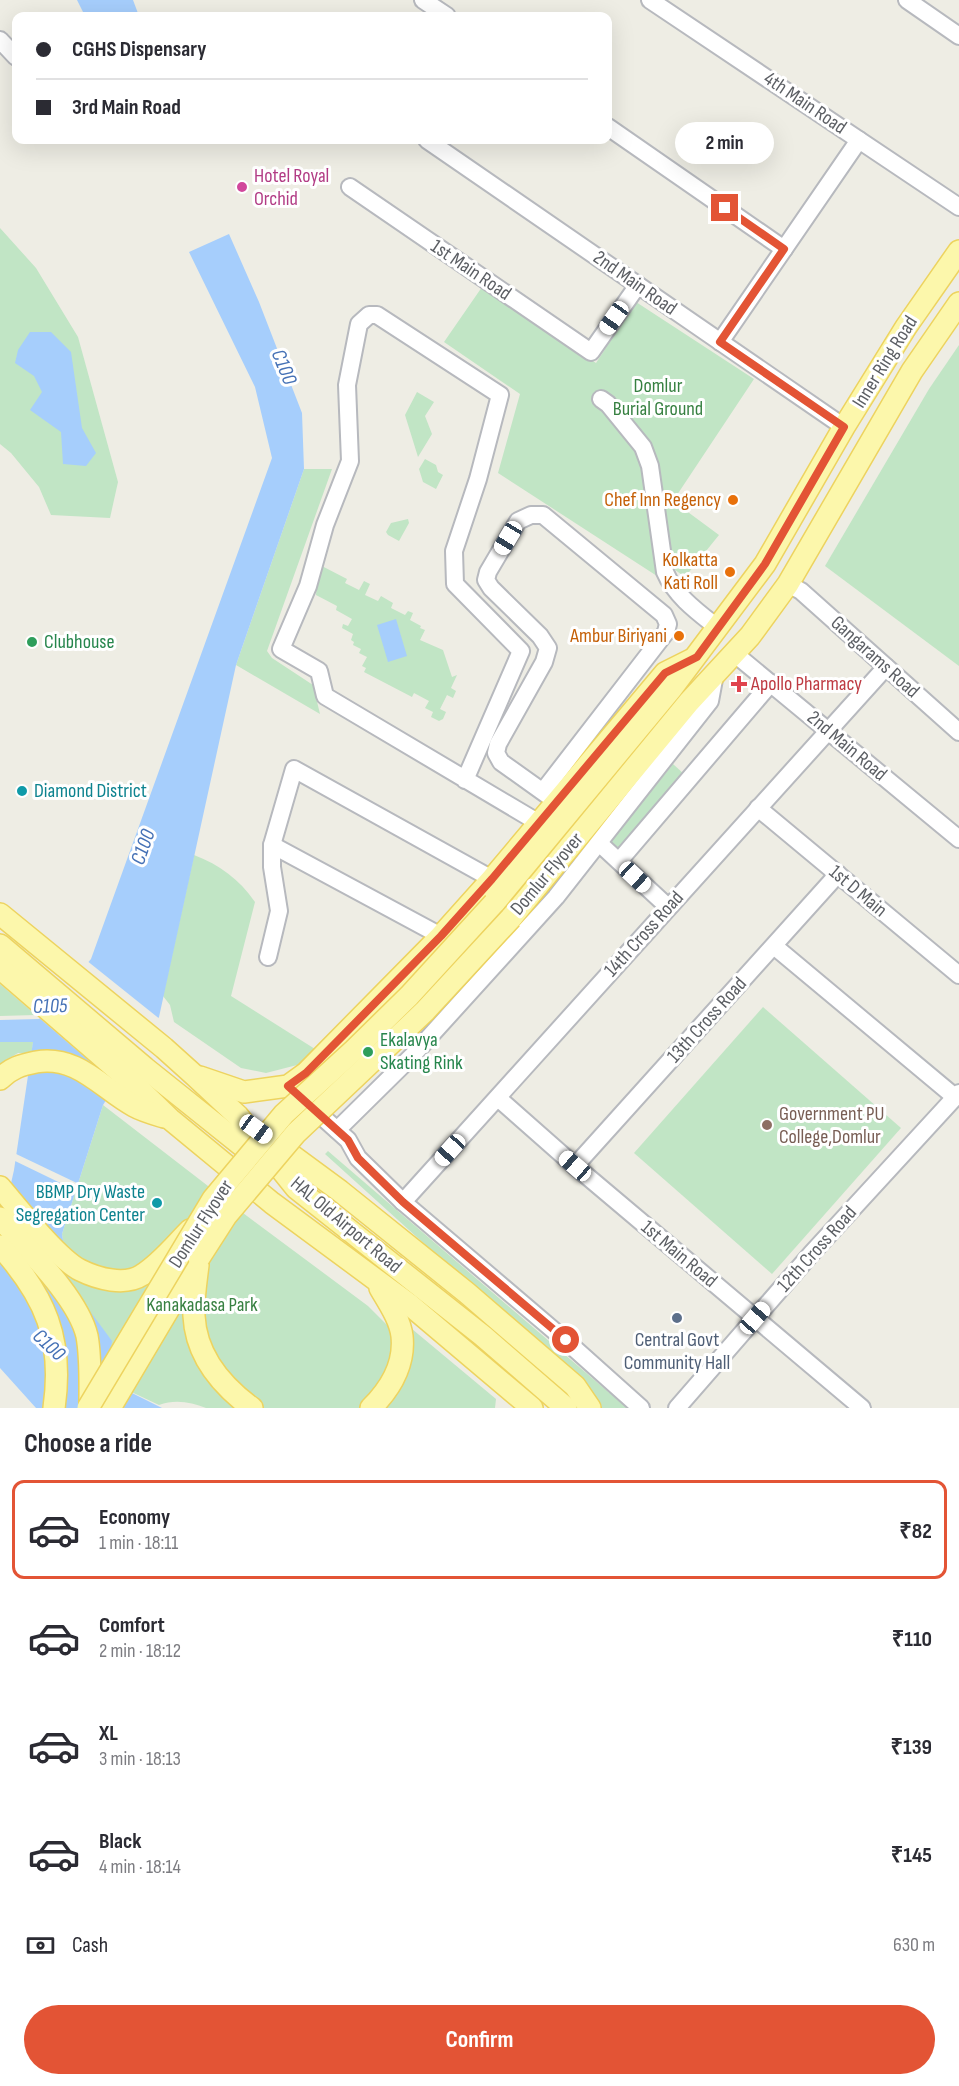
<!DOCTYPE html>
<html lang="en">
<head>
<meta charset="utf-8">
<style>
  :root { --surface:#fff; --page:#f2f2f3; --text:#2b2b33; --muted:#7c7c81; --line:#e1e1e2; --accent:#e35435 }
  body { margin:0; font-family:"Sofia Sans Condensed",sans-serif; background:var(--page); color:var(--text); height:100vh; display:flex; flex-direction:column; font-size:22px; white-space:nowrap }
  * { box-sizing:border-box; margin:0 }
  p { font-size:20px; color:var(--muted) }
  .icon { flex:none; width:33px; height:33px; fill:none; stroke:currentColor; stroke-width:2; stroke-linecap:round; stroke-linejoin:round }
  .map { position:relative; height:1408px; overflow:hidden }
  .panel { display:flex; flex-direction:column; background:var(--surface); flex:1 }
  .panel>* { flex:none }
  .banner { position:absolute; left:12px; top:12px; width:600px; height:132px; border-radius:12px; box-shadow:0 6px 24px #0002; display:grid; align-content:center; height:132px; padding:0 24px; background:var(--surface) }
  .end { position:absolute; width:27px; height:27px; margin:-14px; border:8px solid #e35435; background:#fff; box-shadow:0 0 0 3px #fff }
  .from { border-radius:50% }
  .bubble { position:absolute; height:42px; border-radius:21px; background:var(--surface); box-shadow:0 6px 24px #0002; font-size:20px; font-weight:700; line-height:42px; text-align:center }
  .car { position:absolute; width:18px; height:36px; margin:-18px -9px; border-radius:8px; box-shadow:0 0 4px 2px #0007; background:linear-gradient(#fff 24%,#345 0 40%,#fff 0 76%,#345 0 86%,#fff 0) }
  .banner b { display:flex; align-items:center; gap:21px; height:57px; font-size:22px }
  .banner b+b { border-top:2px solid var(--line) }
  .banner i { width:15px; height:15px; background:var(--text) }
  ul { padding:0; list-style:none }
  li { display:flex; align-items:center; gap:18px; height:99px; margin:0 12px 9px; padding:0 12px; border:3px solid transparent; border-radius:12px }
  li div { flex:1 }
  li b { display:block; font-size:22px }
  li em { font-style:normal; font-weight:700 }
  li.current { border-color:var(--accent) }
  li>.icon { width:54px; height:54px; stroke-width:1.5 }
  h2 { padding:0 24px; font-size:27px; line-height:72px }
  .pay { display:flex; align-items:center; gap:15px; height:66px; padding:0 24px; font-size:22px }
  .pay p { margin-inline-start:auto }
  .cta { display:flex; gap:12px; margin-top:auto; padding:12px 24px }
  .cta a { flex:1; height:69px; border-radius:36px; background:var(--accent); color:#fff; font-size:24px; font-weight:700; line-height:69px; text-align:center }
  .map>svg:first-child { display:block }
  .green { fill:#c1e5c5 }
  .water { fill:#a6cefc }
  .pier { fill:#eeede4 }
  .lines { fill:none; stroke-linecap:round; stroke-linejoin:round }
  .minor-casing { stroke:#b7b9be; stroke-width:20 }
  .major-casing { stroke:#edd35f; stroke-width:24 }
  .minor { stroke:#fff; stroke-width:16 }
  .major { stroke:#fcf7ab; stroke-width:21 }
  .major-bridge-casing { stroke:#edd35f; stroke-width:24; stroke-linecap:butt }
  .major-bridge { stroke:#fcf7ab; stroke-width:21 }
  .route { stroke:#e35435; stroke-width:8 }
  .hotel-dot { fill:#d1479c; stroke:#fff; stroke-width:2 }
  .food-dot { fill:#e8710a; stroke:#fff; stroke-width:2 }
  .leisure-dot { fill:#2e9e5b; stroke:#fff; stroke-width:2 }
  .health-dot { fill:#e0444e; stroke:#fff; stroke-width:2 }
  .culture-dot { fill:#0f9aa8; stroke:#fff; stroke-width:2 }
  .education-dot { fill:#8d6e63; stroke:#fff; stroke-width:2 }
  .service-dot { fill:#5c6f8a; stroke:#fff; stroke-width:2 }
  .labels { text-anchor:middle; dominant-baseline:central; stroke-width:6; stroke-linejoin:round; paint-order:stroke }
  .street-label { font-size:20px; fill:#5c5f64; stroke:#fff }
  .hotel-label { font-size:20px; fill:#b23c85; stroke:#fff; text-anchor:start }
  .park-label { font-size:20px; fill:#378041; stroke:#fff }
  .food-label { font-size:20px; fill:#c56008; stroke:#fff; text-anchor:end }
  .leisure-label { font-size:20px; fill:#27864d; stroke:#fff; text-anchor:start }
  .health-label { font-size:20px; fill:#be3a42; stroke:#fff; text-anchor:start }
  .culture-label { font-size:20px; fill:#0d838f; stroke:#fff; text-anchor:start }
  .education-label { font-size:20px; fill:#785e54; stroke:#fff; text-anchor:start }
  .service-label { font-size:20px; fill:#4e5e75; stroke:#fff }
  .water-label { font-size:21px; font-style:italic; fill:#4672b6; stroke:#fff }
</style>
</head>
<body>
<div class="map">
<svg width="959" height="1408" viewBox="0 0 959 1408">
  <rect width="100%" height="100%" fill="#eeede4"/>
  <g class="green">
    <polygon points="0,228 36,268 78,337 118,482 110,518 51,515 39,487 11,453 0,444"/>
    <polygon points="482,287 596,363 636,302 754,379 673,501 719,535 685,577 661,560 657,576 498,473 520,394 444,342"/>
    <polygon points="959,345 959,666 825,566 929,389"/>
    <polygon points="417,392 434,402 425,416 432,434 418,457 405,415"/>
    <polygon points="425,459 436,465 438,472 443,475 436,489 423,482 419,469"/>
    <polygon points="304,469 332,469 267,651 272,658 313,685 320,714 236,665"/>
    <polygon points="408,519 409,523 399,541 388,535 386,532 391,523"/>
    <polygon points="318,564 347,579 345,583 359,590 364,581 370,584 365,595 378,601 381,596 393,603 391,608 405,615 408,611 413,613 410,620 421,626 420,628 425,630 420,640 443,650 452,677 457,675 451,688 456,691 453,698 447,695 440,709 446,712 443,719 439,721 431,717 433,712 425,708 429,701 414,693 412,697 364,672 366,668 362,666 367,657 359,653 361,649 353,645 354,642 351,640 353,634 342,628 343,624 348,626 352,619 336,610 337,606 316,595"/>
    <polygon points="673,764 685,775 619,854 609,844"/>
    <path d="M194,855C220,865 239,879 255,902L231,996L315,1049L301,1064L266,1073L241,1068L174,1022L170,1005L163,996Z"/>
    <polygon points="0,984 36,1015 0,1016"/>
    <polygon points="763,1007 901,1128 772,1274 634,1153"/>
    <polygon points="0,1042 33,1042 32,1053 18,1053 0,1064"/>
    <path d="M103,1105L243,1213L368,1306L395,1333L392,1363L370,1408H206C191,1402 175,1399 159,1405L106,1380L70,1284L62,1234Z"/>
    <polygon points="328,1151 627,1408 590,1408 472,1287 325,1154"/>
    <path d="M412,1329L496,1399L495,1408H385C404,1388 410,1356 412,1329Z"/>
  </g>
  <g class="water">
    <polygon points="77,0 133,0 139,16 85,16"/>
    <polygon points="229,234 259,302 302,413 304,469 236,665 159,1017 103,1105 62,1234 70,1284 112,1341 106,1380 162,1408 36,1408 0,1368 0,1232 14,1170 33,1042 0,1042 0,1020 39,1019 91,959 272,458 255,387 189,252"/>
    <polygon points="30,332 51,332 71,352 82,428 96,453 86,466 63,464 61,432 30,410 42,392 34,376 15,363 18,350"/>
    <polygon points="396,619 407,656 388,662 377,625"/>
  </g>
  <g class="pier">
    <polygon points="86,960 161,1020 114,1093 81,1079 29,1053 115,1083 37,1016"/>
    <polygon points="14,1153 81,1185 79,1192 13,1160"/>
  </g>
  <g class="lines">
    <g class="minor-casing">
      <g id="minor">
        <polyline points="423,0 447,16"/>
        <polyline points="650,0 959,207"/>
        <polyline points="907,0 959,36"/>
        <polyline points="0,40 16,57"/>
        <polyline points="608,127 784,249"/>
        <polyline points="427,140 844,427"/>
        <polyline points="350,187 591,352 638,285"/>
        <polyline points="720,342 859,140"/>
        <path d="M601,399L608,404L643,447L650,466L665,572C675,596 699,613 718,628"/>
        <polyline points="788,584 801,591 959,732"/>
        <polyline points="735,654 959,839"/>
        <polyline points="465,780 521,651 455,584 454,551 478,479 500,395 377,315 369,315 359,324 347,385 350,461 325,525 308,586 281,649 319,671 325,696 539,823"/>
        <polyline points="544,790 666,632 668,624 664,615 543,515 531,515 518,521 488,572 486,580 491,588 540,636 548,648 544,662 498,744 496,753 501,762 557,802"/>
        <polyline points="758,808 959,975"/>
        <polyline points="599,843 668,907"/>
        <polyline points="272,845 441,936"/>
        <polyline points="619,861 771,683"/>
        <polyline points="774,946 955,1097"/>
        <polyline points="268,957 279,911 272,867 272,845 294,769 492,879"/>
        <polyline points="498,1098 575,1166 862,1408"/>
        <polyline points="309,1105 348,1140 358,1158 403,1202 565,1340 641,1408"/>
        <polyline points="337,1130 412,1056 556,897 710,701 715,674"/>
        <polyline points="575,1166 838,874"/>
        <polyline points="403,1202 886,667"/>
        <polyline points="677,1408 811,1254 959,1093"/>
      </g>
    </g>
    <g class="major-casing">
      <g id="major">
        <polyline points="494,903 672,688 765,564 844,427 906,327 959,251"/>
        <polyline points="0,914 164,1048 194,1075 238,1116 296,1188 483,1336 566,1408"/>
        <polyline points="511,918 689,702 750,636 788,584 912,371 959,303"/>
        <polyline points="0,945 145,1068 265,1164"/>
        <polyline points="0,968 135,1085 170,1119 272,1203 410,1305 532,1408"/>
        <polyline points="200,1077 244,1092 288,1086 306,1073 441,936 492,879 665,673 691,660"/>
        <path d="M0,1079C11,1068 21,1065 36,1062C78,1055 101,1088 134,1106C143,1111 154,1114 164,1117"/>
        <polyline points="268,1138 340,1191 467,1293 575,1386 590,1408"/>
        <path d="M0,1187C18,1208 57,1258 80,1270C98,1279 125,1286 142,1275C160,1264 175,1245 190,1230"/>
        <path d="M0,1218C26,1248 78,1297 87,1336C91,1358 90,1382 90,1405"/>
        <path d="M0,1246C45,1296 64,1339 54,1408"/>
        <path d="M198,1265C196,1282 193,1299 194,1316C196,1356 222,1386 252,1408"/>
        <polyline points="110,1408 199,1258"/>
        <path d="M371,1408C390,1389 405,1364 402,1336C400,1319 388,1302 380,1288"/>
      </g>
    </g>
    <use href="#minor" class="minor"/>
    <use href="#major" class="major"/>
    <g class="major-bridge-casing">
      <g id="major-bridge">
        <polyline points="199,1258 226,1216 296,1133 425,1011 511,918"/>
        <polyline points="88,1408 213,1199 284,1114 354,1050 409,996 494,903"/>
      </g>
    </g>
    <use href="#major-bridge" class="major-bridge"/>
  </g>
  <g class="lines">
    <polyline class="route" points="566,1340 403,1202 358,1158 348,1140 288,1086 306,1073 441,936 492,879 665,673 697,657 765,564 844,427 720,342 784,249 725,208"/>
  </g>
  <circle class="hotel-dot" cx="242" cy="187" r="6"/>
  <g class="food-dot">
    <circle cx="733" cy="500" r="6"/>
    <circle cx="730" cy="572" r="6"/>
    <circle cx="679" cy="636" r="6"/>
  </g>
  <g class="leisure-dot">
    <circle cx="32" cy="642" r="6"/>
    <circle cx="368" cy="1052" r="6"/>
  </g>
  <path class="health-dot" d="M736 675h6v6h6v6h-6v6h-6v-6h-6v-6h6z"/>
  <g class="culture-dot">
    <circle cx="22" cy="791" r="6"/>
    <circle cx="157" cy="1203" r="6"/>
  </g>
  <circle class="education-dot" cx="767" cy="1125" r="6"/>
  <circle class="service-dot" cx="677" cy="1318" r="6"/>
  <g class="labels">
    <g class="street-label">
      <text transform="translate(805 103) rotate(34)">4th Main Road</text>
      <text transform="translate(471 270) rotate(34)">1st Main Road</text>
      <text transform="translate(635 283) rotate(35)">2nd Main Road</text>
      <text transform="translate(885 362) rotate(-58)">Inner Ring Road</text>
      <text transform="translate(875 657) rotate(42)">Gangarams Road</text>
      <text transform="translate(847 746) rotate(40)">2nd Main Road</text>
      <text transform="translate(547 874) rotate(-50)">Domlur Flyover</text>
      <text transform="translate(858 891) rotate(40)">1st D Main</text>
      <text transform="translate(644 934) rotate(-48)">14th Cross Road</text>
      <text transform="translate(707 1020) rotate(-48)">13th Cross Road</text>
      <text transform="translate(201 1224) rotate(-57)">Domlur Flyover</text>
      <text transform="translate(346 1225) rotate(40)">HAL Old Airport Road</text>
      <text transform="translate(817 1249) rotate(-48)">12th Cross Road</text>
      <text transform="translate(679 1254) rotate(40)">1st Main Road</text>
    </g>
    <g class="hotel-label">
      <text x="254" y="176">Hotel Royal<tspan x="254" dy="23">Orchid</tspan></text>
    </g>
    <g class="park-label">
      <text x="658" y="386">Domlur<tspan x="658" dy="23">Burial Ground</tspan></text>
      <text x="202" y="1305">Kanakadasa Park</text>
    </g>
    <g class="food-label">
      <text x="721" y="500">Chef Inn Regency</text>
      <text x="718" y="560">Kolkatta<tspan x="718" dy="23">Kati Roll</tspan></text>
      <text x="667" y="636">Ambur Biriyani</text>
    </g>
    <g class="leisure-label">
      <text x="44" y="642">Clubhouse</text>
      <text x="380" y="1040">Ekalavya<tspan x="380" dy="23">Skating Rink</tspan></text>
    </g>
    <g class="health-label">
      <text x="751" y="684">Apollo Pharmacy</text>
    </g>
    <g class="culture-label">
      <text x="34" y="791">Diamond District</text>
      <text x="145" y="1192" text-anchor="end">BBMP Dry Waste<tspan x="145" dy="23">Segregation Center</tspan></text>
    </g>
    <g class="education-label">
      <text x="779" y="1114">Government PU<tspan x="779" dy="23">College,Domlur</tspan></text>
    </g>
    <g class="service-label">
      <text x="677" y="1340">Central Govt<tspan x="677" dy="23">Community Hall</tspan></text>
    </g>
    <g class="water-label">
      <text transform="translate(284 367) rotate(68)">C100</text>
      <text transform="translate(143 847) rotate(-71)">C100</text>
      <text transform="translate(50 1006) rotate(-2)">C105</text>
      <text transform="translate(49 1345) rotate(43)">C100</text>
    </g>
  </g>
</svg>
<i class="end from" style="left:566px;top:1340px"></i>
<i class="end" style="left:725px;top:208px"></i>
<div class="bubble" style="left:675px;top:122px;width:99px">2 min</div>
<i class="car" style="left:614px;top:318px;rotate:215deg"></i>
<i class="car" style="left:508px;top:538px;rotate:211deg"></i>
<i class="car" style="left:635px;top:877px;rotate:133deg"></i>
<i class="car" style="left:256px;top:1129px;rotate:126deg"></i>
<i class="car" style="left:450px;top:1150px;rotate:222deg"></i>
<i class="car" style="left:575px;top:1166px;rotate:311deg"></i>
<i class="car" style="left:755px;top:1318px;rotate:41deg"></i>
<div class="banner">
<b><i class="from"></i>CGHS Dispensary</b>
<b><i></i>3rd Main Road</b>
</div>
</div>
<section class="panel">
<h2>Choose a ride</h2>
<ul>
<li class="current"><svg class="icon" aria-label="car" viewBox="0 0 24 24"><path d="M5 17H2v-5l4-1 3-4h7l3 4 3 1v5h-3M9 17h6M6 11h13"/><circle cx="7" cy="17" r="2"/><circle cx="17" cy="17" r="2"/></svg><div><b>Economy</b><p>1 min · 18:11</p></div><em>₹82</em></li>
<li><svg class="icon" aria-label="car" viewBox="0 0 24 24"><path d="M5 17H2v-5l4-1 3-4h7l3 4 3 1v5h-3M9 17h6M6 11h13"/><circle cx="7" cy="17" r="2"/><circle cx="17" cy="17" r="2"/></svg><div><b>Comfort</b><p>2 min · 18:12</p></div><em>₹110</em></li>
<li><svg class="icon" aria-label="car" viewBox="0 0 24 24"><path d="M5 17H2v-5l4-1 3-4h7l3 4 3 1v5h-3M9 17h6M6 11h13"/><circle cx="7" cy="17" r="2"/><circle cx="17" cy="17" r="2"/></svg><div><b>XL</b><p>3 min · 18:13</p></div><em>₹139</em></li>
<li><svg class="icon" aria-label="car" viewBox="0 0 24 24"><path d="M5 17H2v-5l4-1 3-4h7l3 4 3 1v5h-3M9 17h6M6 11h13"/><circle cx="7" cy="17" r="2"/><circle cx="17" cy="17" r="2"/></svg><div><b>Black</b><p>4 min · 18:14</p></div><em>₹145</em></li>
</ul>
<div class="pay"><svg class="icon" aria-label="cash" viewBox="0 0 24 24"><path d="M3 7h18v10H3z"/><circle cx="12" cy="12" r="2"/></svg>Cash<p>630 m</p></div>
<div class="cta"><a>Confirm</a></div>
</section>
</body>
</html>
